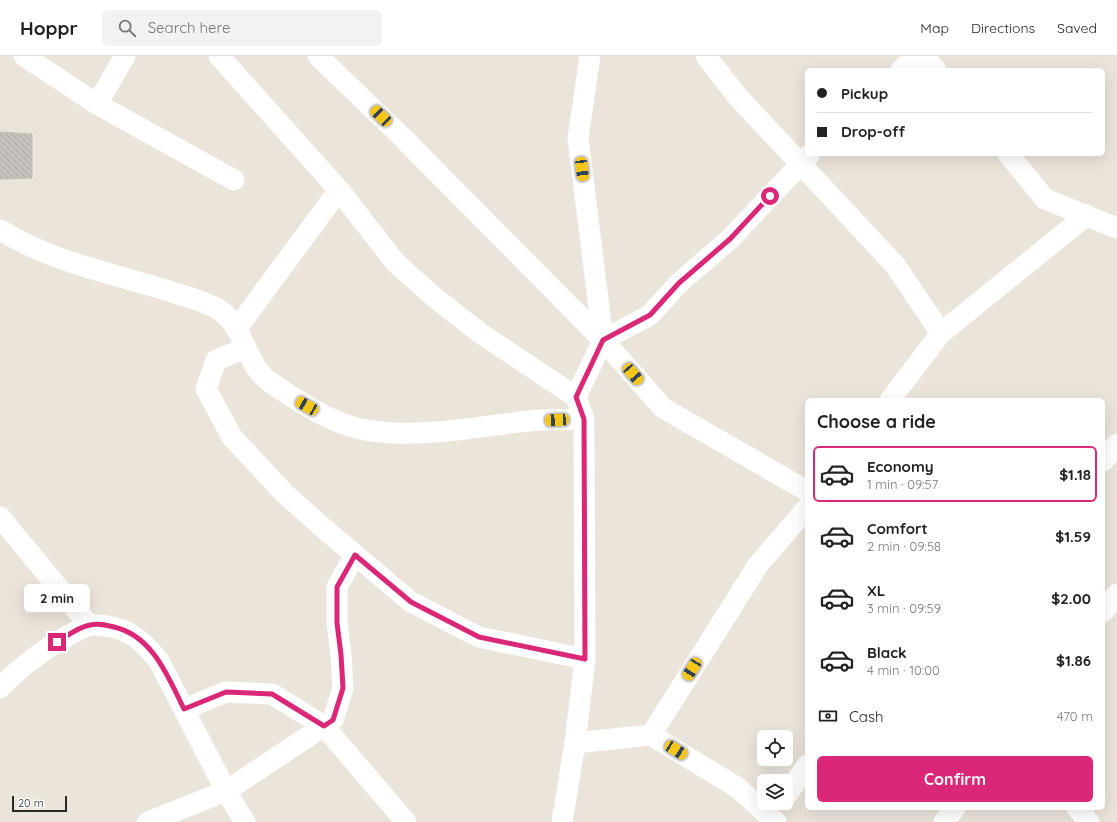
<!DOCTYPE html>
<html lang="en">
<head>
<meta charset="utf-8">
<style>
  :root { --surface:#fff; --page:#f2f2f2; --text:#222; --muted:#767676; --line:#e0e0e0; --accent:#db2777 }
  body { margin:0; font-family:Quicksand,sans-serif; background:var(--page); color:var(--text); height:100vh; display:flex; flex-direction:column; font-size:15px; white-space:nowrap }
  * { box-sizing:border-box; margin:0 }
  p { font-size:13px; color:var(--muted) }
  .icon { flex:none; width:22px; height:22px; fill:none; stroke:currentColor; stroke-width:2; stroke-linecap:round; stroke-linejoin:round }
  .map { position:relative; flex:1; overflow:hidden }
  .panel { position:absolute; left:805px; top:342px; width:300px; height:412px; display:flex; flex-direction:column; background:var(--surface); border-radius:6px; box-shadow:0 4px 16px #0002 }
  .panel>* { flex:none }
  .hud { position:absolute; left:805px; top:12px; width:300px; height:88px; border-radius:6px; box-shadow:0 4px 16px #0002; display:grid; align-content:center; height:88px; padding:0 12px; background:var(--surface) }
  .tools { position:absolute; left:757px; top:674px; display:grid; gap:8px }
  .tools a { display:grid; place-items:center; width:36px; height:36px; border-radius:6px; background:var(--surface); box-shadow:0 4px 16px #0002; font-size:20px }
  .scale { position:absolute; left:12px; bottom:10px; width:55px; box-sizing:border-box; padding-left:4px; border:2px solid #292929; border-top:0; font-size:11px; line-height:14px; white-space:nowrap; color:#292929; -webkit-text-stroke:3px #fff; paint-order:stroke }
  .end { position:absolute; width:18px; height:18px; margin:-9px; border:5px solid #db2777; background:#fff; box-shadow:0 0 0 2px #fff }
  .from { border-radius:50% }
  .bubble { position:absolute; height:28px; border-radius:6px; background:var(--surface); box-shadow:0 4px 16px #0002; font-size:13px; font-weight:700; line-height:28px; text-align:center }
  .car { position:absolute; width:12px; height:24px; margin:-12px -6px; border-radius:5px; box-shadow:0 0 3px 1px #0007; background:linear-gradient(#f5c518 24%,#345 0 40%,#f5c518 0 76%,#345 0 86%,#f5c518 0) }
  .hud b { display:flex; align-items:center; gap:14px; height:38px; font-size:15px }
  .hud b+b { border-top:1px solid var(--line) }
  .hud i { width:10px; height:10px; background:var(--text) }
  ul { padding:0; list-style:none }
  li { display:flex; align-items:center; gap:12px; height:56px; margin:0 8px 6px; padding:0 4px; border:2px solid transparent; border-radius:6px }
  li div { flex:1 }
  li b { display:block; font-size:15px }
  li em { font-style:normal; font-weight:700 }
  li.selected { border-color:var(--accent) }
  li>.icon { width:36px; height:36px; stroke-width:1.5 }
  h2 { padding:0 12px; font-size:18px; line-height:48px }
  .pay { display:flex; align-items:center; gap:10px; height:44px; padding:0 12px; font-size:15px }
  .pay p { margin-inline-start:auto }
  .cta { display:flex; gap:8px; margin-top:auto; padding:8px 12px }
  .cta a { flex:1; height:46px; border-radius:6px; background:var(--accent); color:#fff; font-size:16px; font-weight:700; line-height:46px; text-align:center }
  header { display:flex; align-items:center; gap:24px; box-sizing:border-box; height:56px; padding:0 20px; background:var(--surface); border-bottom:1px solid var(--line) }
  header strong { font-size:19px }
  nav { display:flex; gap:22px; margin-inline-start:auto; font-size:14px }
  .search { width:280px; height:36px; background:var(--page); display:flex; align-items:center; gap:10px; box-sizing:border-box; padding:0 14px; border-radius:6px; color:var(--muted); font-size:15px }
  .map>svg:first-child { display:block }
  .building { fill:url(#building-back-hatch); stroke:#c6c0b5 }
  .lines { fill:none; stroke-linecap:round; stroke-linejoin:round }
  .street { stroke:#fff; stroke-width:21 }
  .route { stroke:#db2777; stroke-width:5 }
</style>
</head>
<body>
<header>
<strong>Hoppr</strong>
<div class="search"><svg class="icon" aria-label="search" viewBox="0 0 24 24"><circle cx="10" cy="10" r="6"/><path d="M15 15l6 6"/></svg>Search here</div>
<nav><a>Map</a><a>Directions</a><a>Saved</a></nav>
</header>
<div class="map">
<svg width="1117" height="766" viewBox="0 0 1117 766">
  <defs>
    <pattern id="building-back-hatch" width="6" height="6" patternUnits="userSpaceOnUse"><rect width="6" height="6" fill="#c6c1bb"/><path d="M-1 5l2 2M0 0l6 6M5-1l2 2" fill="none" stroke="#aaa6a1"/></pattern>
  </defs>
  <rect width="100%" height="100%" fill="#ebe4db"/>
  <polygon class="building" points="0,76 32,78 32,122 0,123"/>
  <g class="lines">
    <g class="street">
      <polyline points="24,0 97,48 234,124"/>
      <polyline points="219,0 339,134 395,206 434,241 480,277 576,341"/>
      <polyline points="318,0 402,81 603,284 650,259 679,227 730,183 810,98"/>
      <polyline points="706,0 737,40 895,209 941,277"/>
      <polyline points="924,0 936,14"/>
      <polyline points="901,14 917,0"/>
      <polyline points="97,48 125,0"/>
      <polyline points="1008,98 1045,143 1117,172"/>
      <path d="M0,174C50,205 110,217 166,234C181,239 197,243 212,250C247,265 242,307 270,326C294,343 325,363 353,371C365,375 379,376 392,377C438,379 483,370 529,365C547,363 566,364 584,363"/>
      <polyline points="237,272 339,134"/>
      <polyline points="603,284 663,352 807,435"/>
      <polyline points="246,292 216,304 206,333 232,381 284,437 321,470 411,546 479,581 585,603"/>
      <polyline points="890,344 941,277 1087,159"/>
      <polyline points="1103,405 1117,388"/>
      <path d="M0,461L89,569C123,568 139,580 159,605L226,735L245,766"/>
      <polyline points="1103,556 1117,538"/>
      <path d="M0,632C25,606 57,584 89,569"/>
      <polyline points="184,653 226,636 272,638 324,670 406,766"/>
      <polyline points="651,679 758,509 807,452"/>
      <polyline points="575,687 651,679 738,732 776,766"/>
      <polyline points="786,740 807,709"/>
      <polyline points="1077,752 1089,766"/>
      <polyline points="148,766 226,735 333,664 343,632 341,599 337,567 337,531 355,499"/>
      <polyline points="562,766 575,687 585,603 584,363 576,341 603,284 578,82 590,0"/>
      <polyline points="944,766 955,752"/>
    </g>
  </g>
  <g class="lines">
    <path class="route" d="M57,586C67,580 78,571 90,569C98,567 106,569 114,571C153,580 168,621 184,653L226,636L272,638L324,670L333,664L343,632L341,599L337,567V531L355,499L411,546L479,581L585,603L584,363L576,341L603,284L650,259L679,227L730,183L770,140"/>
  </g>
</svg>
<div class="tools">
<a><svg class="icon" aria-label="locate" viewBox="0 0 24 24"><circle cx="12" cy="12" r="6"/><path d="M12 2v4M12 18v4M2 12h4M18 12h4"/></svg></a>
<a><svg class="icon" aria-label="layers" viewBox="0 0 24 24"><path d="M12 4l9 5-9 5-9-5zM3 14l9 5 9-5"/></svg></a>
</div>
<div class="scale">20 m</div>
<i class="end from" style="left:770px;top:140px"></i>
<i class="end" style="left:57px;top:586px"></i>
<div class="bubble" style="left:24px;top:528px;width:66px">2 min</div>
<i class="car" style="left:381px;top:60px;rotate:314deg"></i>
<i class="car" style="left:582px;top:113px;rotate:173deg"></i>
<i class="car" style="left:633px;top:318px;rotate:139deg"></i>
<i class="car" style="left:307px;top:350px;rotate:300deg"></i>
<i class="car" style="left:557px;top:364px;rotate:267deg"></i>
<i class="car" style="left:692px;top:613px;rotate:212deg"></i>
<i class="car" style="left:676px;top:694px;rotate:122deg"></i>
<div class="hud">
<b><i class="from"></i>Pickup</b>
<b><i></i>Drop-off</b>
</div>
<section class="panel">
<h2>Choose a ride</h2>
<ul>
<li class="selected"><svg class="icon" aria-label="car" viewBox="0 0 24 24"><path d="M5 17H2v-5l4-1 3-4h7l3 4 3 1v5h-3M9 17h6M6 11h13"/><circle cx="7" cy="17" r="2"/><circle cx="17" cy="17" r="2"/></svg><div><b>Economy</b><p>1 min · 09:57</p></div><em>$1.18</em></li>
<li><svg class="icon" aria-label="car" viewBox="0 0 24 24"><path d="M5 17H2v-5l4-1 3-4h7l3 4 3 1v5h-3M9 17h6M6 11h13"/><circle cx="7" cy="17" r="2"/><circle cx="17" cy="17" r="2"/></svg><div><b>Comfort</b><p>2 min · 09:58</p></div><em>$1.59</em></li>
<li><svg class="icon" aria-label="car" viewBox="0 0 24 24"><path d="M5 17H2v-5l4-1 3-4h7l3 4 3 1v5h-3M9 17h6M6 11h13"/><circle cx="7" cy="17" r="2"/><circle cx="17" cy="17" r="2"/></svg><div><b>XL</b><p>3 min · 09:59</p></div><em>$2.00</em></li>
<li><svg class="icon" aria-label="car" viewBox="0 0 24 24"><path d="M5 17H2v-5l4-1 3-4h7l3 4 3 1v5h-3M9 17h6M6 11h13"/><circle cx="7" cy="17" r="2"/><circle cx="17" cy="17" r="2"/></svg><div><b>Black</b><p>4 min · 10:00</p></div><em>$1.86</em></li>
</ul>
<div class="pay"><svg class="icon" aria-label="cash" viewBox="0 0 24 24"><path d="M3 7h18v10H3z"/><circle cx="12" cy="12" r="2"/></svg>Cash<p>470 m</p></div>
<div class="cta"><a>Confirm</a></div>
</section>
</div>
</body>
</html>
